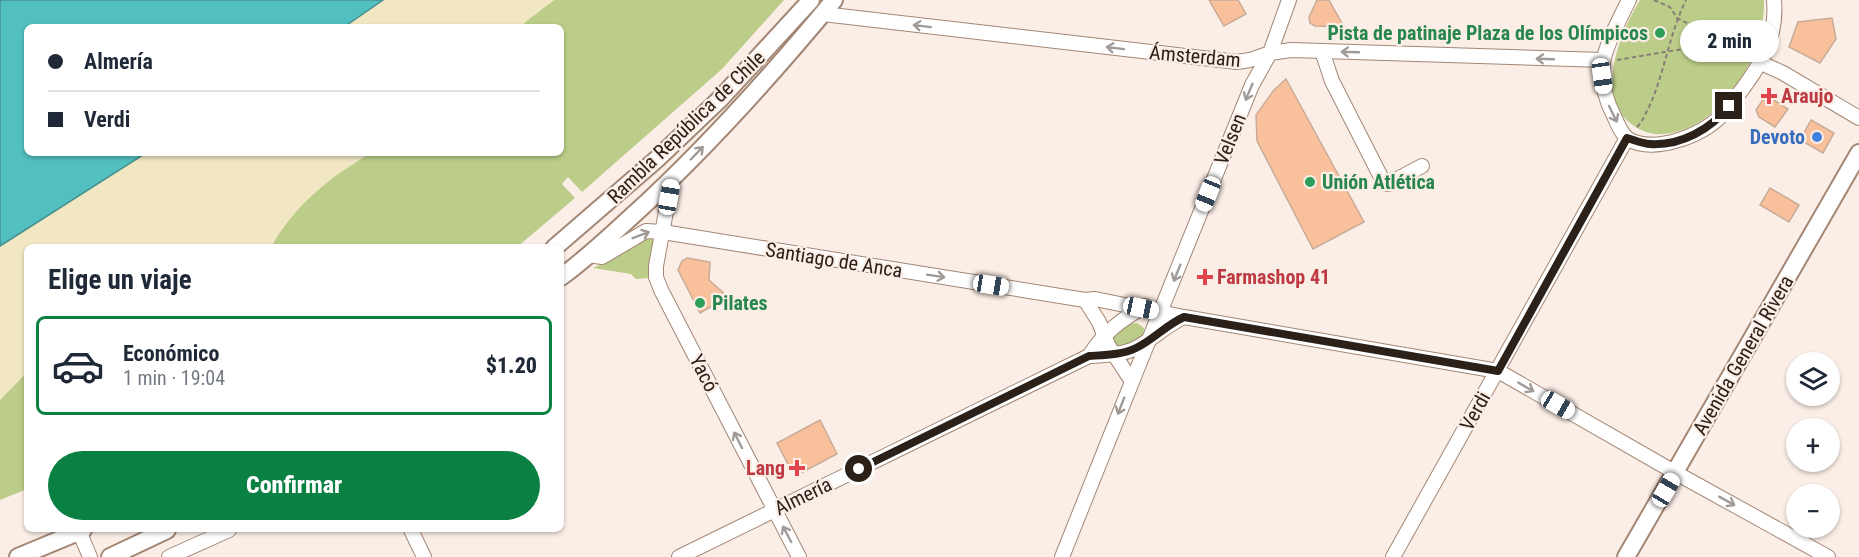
<!DOCTYPE html>
<html lang="es">
<head>
<meta charset="utf-8">
<style>
  :root { --surface:#fff; --page:#f6f6f7; --text:#1f2937; --muted:#747a83; --line:#e0e1e3; --accent:#0b8043 }
  body { margin:0; font-family:"Roboto Condensed",sans-serif; background:var(--page); color:var(--text); height:100vh; display:flex; flex-direction:column; font-size:22px; white-space:nowrap }
  * { box-sizing:border-box; margin:0 }
  p { font-size:20px; color:var(--muted) }
  .icon { flex:none; width:33px; height:33px; fill:none; stroke:currentColor; stroke-width:2; stroke-linecap:round; stroke-linejoin:round }
  .map { position:relative; flex:1; overflow:hidden }
  .panel { position:absolute; left:24px; top:244px; width:540px; height:288px; display:flex; flex-direction:column; background:var(--surface); border-radius:9px; box-shadow:0 2px 4px #0004 }
  .panel>* { flex:none }
  .guide { position:absolute; left:24px; top:24px; width:540px; height:132px; border-radius:9px; box-shadow:0 2px 4px #0004; display:grid; align-content:center; height:132px; padding:0 24px; background:var(--surface) }
  .fabs { position:absolute; left:1786px; top:352px; display:grid; gap:12px }
  .fabs a { display:grid; place-items:center; width:54px; height:54px; border-radius:50%; background:var(--surface); box-shadow:0 2px 4px #0004; font-size:30px }
  .end { position:absolute; width:27px; height:27px; margin:-14px; border:8px solid #2c2119; background:#fff; box-shadow:0 0 0 3px #fff }
  .from { border-radius:50% }
  .bubble { position:absolute; height:42px; border-radius:21px; background:var(--surface); box-shadow:0 2px 4px #0004; font-size:20px; font-weight:800; line-height:42px; text-align:center }
  .car { position:absolute; width:18px; height:36px; margin:-18px -9px; border-radius:8px; box-shadow:0 0 4px 2px #0007; background:linear-gradient(#fff 24%,#345 0 40%,#fff 0 76%,#345 0 86%,#fff 0) }
  .guide b { display:flex; align-items:center; gap:21px; height:57px; font-size:22px }
  .guide b+b { border-top:2px solid var(--line) }
  .guide i { width:15px; height:15px; background:var(--text) }
  ul { padding:0; list-style:none }
  li { display:flex; align-items:center; gap:18px; height:99px; margin:0 12px 9px; padding:0 12px; border:3px solid transparent; border-radius:9px }
  li div { flex:1 }
  li b { display:block; font-size:22px }
  li em { font-style:normal; font-weight:800 }
  li.selected { border-color:var(--accent) }
  li>.icon { width:54px; height:54px; stroke-width:1.5 }
  h2 { padding:0 24px; font-size:27px; line-height:72px }
  .button { display:flex; gap:12px; margin-top:auto; padding:12px 24px }
  .button a { flex:1; height:69px; border-radius:36px; background:var(--accent); color:#fff; font-size:24px; font-weight:800; line-height:69px; text-align:center }
  .map>svg:first-child { display:block }
  .green { fill:#bbcd88 }
  .sand { fill:#f1e7c2 }
  .water { fill:#52c0c0; stroke:#47908e; stroke-width:1.5 }
  .building { fill:#f8c19c; stroke:#c9ab97; stroke-width:1.5 }
  .lines { fill:none; stroke-linecap:round; stroke-linejoin:round }
  .minor-casing { stroke:#a38774; stroke-width:16 }
  .major-casing { stroke:#a38774; stroke-width:20 }
  .path { stroke:#897e76; stroke-width:2; stroke-dasharray:4.5 3; stroke-linecap:butt }
  .minor { stroke:#fff; stroke-width:14 }
  .major { stroke:#fff; stroke-width:16 }
  .oneway { stroke:#a09b98 }
  .route { stroke:#2c2119; stroke-width:8 }
  .leisure-dot { fill:#2e9e5b; stroke:#fbeee6; stroke-width:2 }
  .health-dot { fill:#e0444e; stroke:#fbeee6; stroke-width:2 }
  .shop-dot { fill:#3f7fe0; stroke:#fbeee6; stroke-width:2 }
  .labels { text-anchor:middle; dominant-baseline:central; stroke-width:4.5; stroke-linejoin:round; paint-order:stroke }
  .leisure-label { font-size:20px; font-weight:bold; fill:#27864d; stroke:#fbeee6; text-anchor:start }
  .street-label { font-size:20px; fill:#2c2119; stroke:#fbeee6 }
  .health-label { font-size:20px; font-weight:bold; fill:#be3a42; stroke:#fbeee6; text-anchor:start }
  .shop-label { font-size:20px; font-weight:bold; fill:#366cbe; stroke:#fbeee6; text-anchor:end }
</style>
</head>
<body>
<div class="map">
<svg width="1859" height="557" viewBox="0 0 1859 557">
  <rect width="100%" height="100%" fill="#fbeee6"/>
  <g class="green">
    <polygon points="554,0 784,0 722,69 582,192 568,177 562,184 575,198 517,247 271,248 279,232 301,205 330,179 370,153 561,153 561,27 522,27 525,22"/>
    <path d="M1640,0H1764C1766,54 1722,130 1663,134C1650,135 1638,130 1629,122C1595,93 1621,31 1640,0Z"/>
    <polygon points="653,237 656,239 650,278 636,279 631,274 593,268 606,262 643,238"/>
    <path d="M1137,323L1144,328C1144,343 1120,353 1112,340L1113,335L1128,324Z"/>
    <polygon points="27,372 27,489 0,500 0,400"/>
  </g>
  <g class="sand">
    <polygon points="383,0 554,0 525,22 522,27 345,27"/>
    <path d="M146,153H370C330,177 294,206 271,247L27,248V372L0,400V246Z"/>
  </g>
  <polygon class="water" points="0,0 383,0 344,27 27,27 27,153 146,153 0,246"/>
  <g class="building">
    <polygon points="1209,0 1238,0 1246,14 1224,26"/>
    <polygon points="1317,0 1329,0 1344,27 1315,26 1310,23 1309,17"/>
    <polygon points="1832,18 1836,39 1820,63 1789,47 1798,22"/>
    <polygon points="1286,79 1364,222 1313,249 1257,141 1256,115 1274,90"/>
    <polygon points="1766,95 1788,109 1775,127 1759,117 1756,110"/>
    <polygon points="1811,120 1834,133 1823,153 1800,140"/>
    <polygon points="1770,188 1799,205 1789,222 1760,205"/>
    <polygon points="687,258 710,262 709,280 728,297 700,313 678,270 682,261"/>
    <polygon points="820,420 837,454 803,472 791,470 777,443"/>
  </g>
  <g class="lines">
    <g class="minor-casing">
      <g id="minor">
        <path d="M1629,0C1621,16 1605,46 1603,63C1601,81 1605,99 1614,116C1617,123 1622,135 1628,139C1654,154 1701,136 1721,116C1730,107 1738,95 1746,84C1765,58 1777,33 1774,0"/>
        <polyline points="823,14 1237,62 1250,60 1270,53 1291,50 1603,60"/>
        <polyline points="1322,51 1332,81 1384,183 1388,184 1422,166"/>
        <polyline points="1761,63 1783,73 1859,118"/>
        <polyline points="672,179 656,266 656,277 661,290 799,557"/>
        <polyline points="589,255 602,257 646,231 663,232 1085,300 1095,299 1184,317 1498,371 1676,473 1828,557"/>
        <polyline points="1085,300 1099,322 1108,345 1131,380"/>
        <path d="M1089,356C1104,332 1121,320 1145,306"/>
        <polyline points="411,530 424,557"/>
        <polyline points="79,531 90,557"/>
        <polyline points="169,557 229,530"/>
        <path d="M679,557L1089,356C1105,355 1122,355 1136,348C1153,339 1166,325 1184,317"/>
        <path d="M1062,557C1124,399 1189,243 1252,85L1270,53L1289,0"/>
        <polyline points="1393,557 1627,138"/>
      </g>
    </g>
    <g class="major-casing">
      <g id="major">
        <polyline points="554,248 657,159 720,99 811,0"/>
        <path d="M561,277C586,259 608,238 631,217C704,151 771,76 834,0"/>
        <polyline points="18,557 83,530"/>
        <polyline points="110,557 167,530"/>
        <polyline points="1626,557 1859,153"/>
      </g>
    </g>
    <g class="path">
      <polyline points="1654,0 1670,7 1677,18 1725,42"/>
      <polyline points="1617,60 1725,42 1748,56"/>
      <path d="M1637,127C1643,121 1645,114 1649,107C1665,72 1669,34 1686,0"/>
    </g>
    <use href="#minor" class="minor"/>
    <use href="#major" class="major"/>
  </g>
  <defs><path id="oneway-shaft" d="M-6 0H5M1.5-3L5.5 0L1.5 3" fill="none" stroke-width="1.6" stroke-linecap="round" stroke-linejoin="round" transform="scale(1.5)"/></defs>
  <g class="oneway">
    <use href="#oneway-shaft" transform="translate(922 26) rotate(-173)"/>
    <use href="#oneway-shaft" transform="translate(1115 48) rotate(-173)"/>
    <use href="#oneway-shaft" transform="translate(1350 52) rotate(-178)"/>
    <use href="#oneway-shaft" transform="translate(1545 59) rotate(-178)"/>
    <use href="#oneway-shaft" transform="translate(1249 92) rotate(113)"/>
    <use href="#oneway-shaft" transform="translate(1613 114) rotate(64)"/>
    <use href="#oneway-shaft" transform="translate(697 153) rotate(-46)"/>
    <use href="#oneway-shaft" transform="translate(641 235) rotate(-21)"/>
    <use href="#oneway-shaft" transform="translate(1177 273) rotate(112)"/>
    <use href="#oneway-shaft" transform="translate(936 276) rotate(9)"/>
    <use href="#oneway-shaft" transform="translate(1526 387) rotate(30)"/>
    <use href="#oneway-shaft" transform="translate(1121 406) rotate(111)"/>
    <use href="#oneway-shaft" transform="translate(738 440) rotate(-117)"/>
    <use href="#oneway-shaft" transform="translate(1727 501) rotate(29)"/>
    <use href="#oneway-shaft" transform="translate(787 534) rotate(-118)"/>
  </g>
  <g class="lines">
    <path class="route" d="M859,469L1089,356C1104,355 1122,355 1136,348C1153,340 1166,325 1184,317L1498,371L1627,138C1634,140 1643,144 1650,144C1681,146 1711,129 1729,106"/>
  </g>
  <g class="leisure-dot">
    <circle cx="1660" cy="33" r="6"/>
    <circle cx="1310" cy="182" r="6"/>
    <circle cx="700" cy="303" r="6"/>
  </g>
  <g class="health-dot">
    <path d="M1766 87h6v6h6v6h-6v6h-6v-6h-6v-6h6z"/>
    <path d="M1202 268h6v6h6v6h-6v6h-6v-6h-6v-6h6z"/>
    <path d="M794 459h6v6h6v6h-6v6h-6v-6h-6v-6h6z"/>
  </g>
  <circle class="shop-dot" cx="1817" cy="137" r="6"/>
  <g class="labels">
    <g class="leisure-label">
      <text x="1648" y="33" text-anchor="end">Pista de patinaje Plaza de los Olímpicos</text>
      <text x="1322" y="182">Unión Atlética</text>
      <text x="712" y="303">Pilates</text>
    </g>
    <g class="street-label">
      <text transform="translate(1195 56) rotate(5)">Ámsterdam</text>
      <text transform="translate(686 127) rotate(-44)">Rambla República de Chile</text>
      <text transform="translate(1230 139) rotate(-68)">Velsen</text>
      <text transform="translate(834 260) rotate(9)">Santiago de Anca</text>
      <text transform="translate(1743 355) rotate(-60)">Avenida General Rivera</text>
      <text transform="translate(704 373) rotate(63)">Yacó</text>
      <text transform="translate(1475 411) rotate(-61)">Verdi</text>
      <text transform="translate(803 496) rotate(-26)">Almería</text>
    </g>
    <g class="health-label">
      <text x="1781" y="96">Araujo</text>
      <text x="1217" y="277">Farmashop 41</text>
      <text x="785" y="468" text-anchor="end">Lang</text>
    </g>
    <g class="shop-label">
      <text x="1805" y="137">Devoto</text>
    </g>
  </g>
</svg>
<div class="fabs">
<a><svg class="icon" aria-label="layers" viewBox="0 0 24 24"><path d="M12 4l9 5-9 5-9-5zM3 14l9 5 9-5"/></svg></a>
<a>+</a>
<a>−</a>
</div>
<i class="end from" style="left:859px;top:469px"></i>
<i class="end" style="left:1729px;top:106px"></i>
<div class="bubble" style="left:1680px;top:20px;width:99px">2 min</div>
<i class="car" style="left:1602px;top:76px;rotate:172deg"></i>
<i class="car" style="left:1208px;top:194px;rotate:202deg"></i>
<i class="car" style="left:669px;top:197px;rotate:10deg"></i>
<i class="car" style="left:991px;top:285px;rotate:99deg"></i>
<i class="car" style="left:1141px;top:308px;rotate:102deg"></i>
<i class="car" style="left:1558px;top:405px;rotate:120deg"></i>
<i class="car" style="left:1666px;top:490px;rotate:30deg"></i>
<div class="guide">
<b><i class="from"></i>Almería</b>
<b><i></i>Verdi</b>
</div>
<section class="panel">
<h2>Elige un viaje</h2>
<ul>
<li class="selected"><svg class="icon" aria-label="car" viewBox="0 0 24 24"><path d="M5 17H2v-5l4-1 3-4h7l3 4 3 1v5h-3M9 17h6M6 11h13"/><circle cx="7" cy="17" r="2"/><circle cx="17" cy="17" r="2"/></svg><div><b>Económico</b><p>1 min · 19:04</p></div><em>$1.20</em></li>
</ul>
<div class="button"><a>Confirmar</a></div>
</section>
</div>
</body>
</html>
